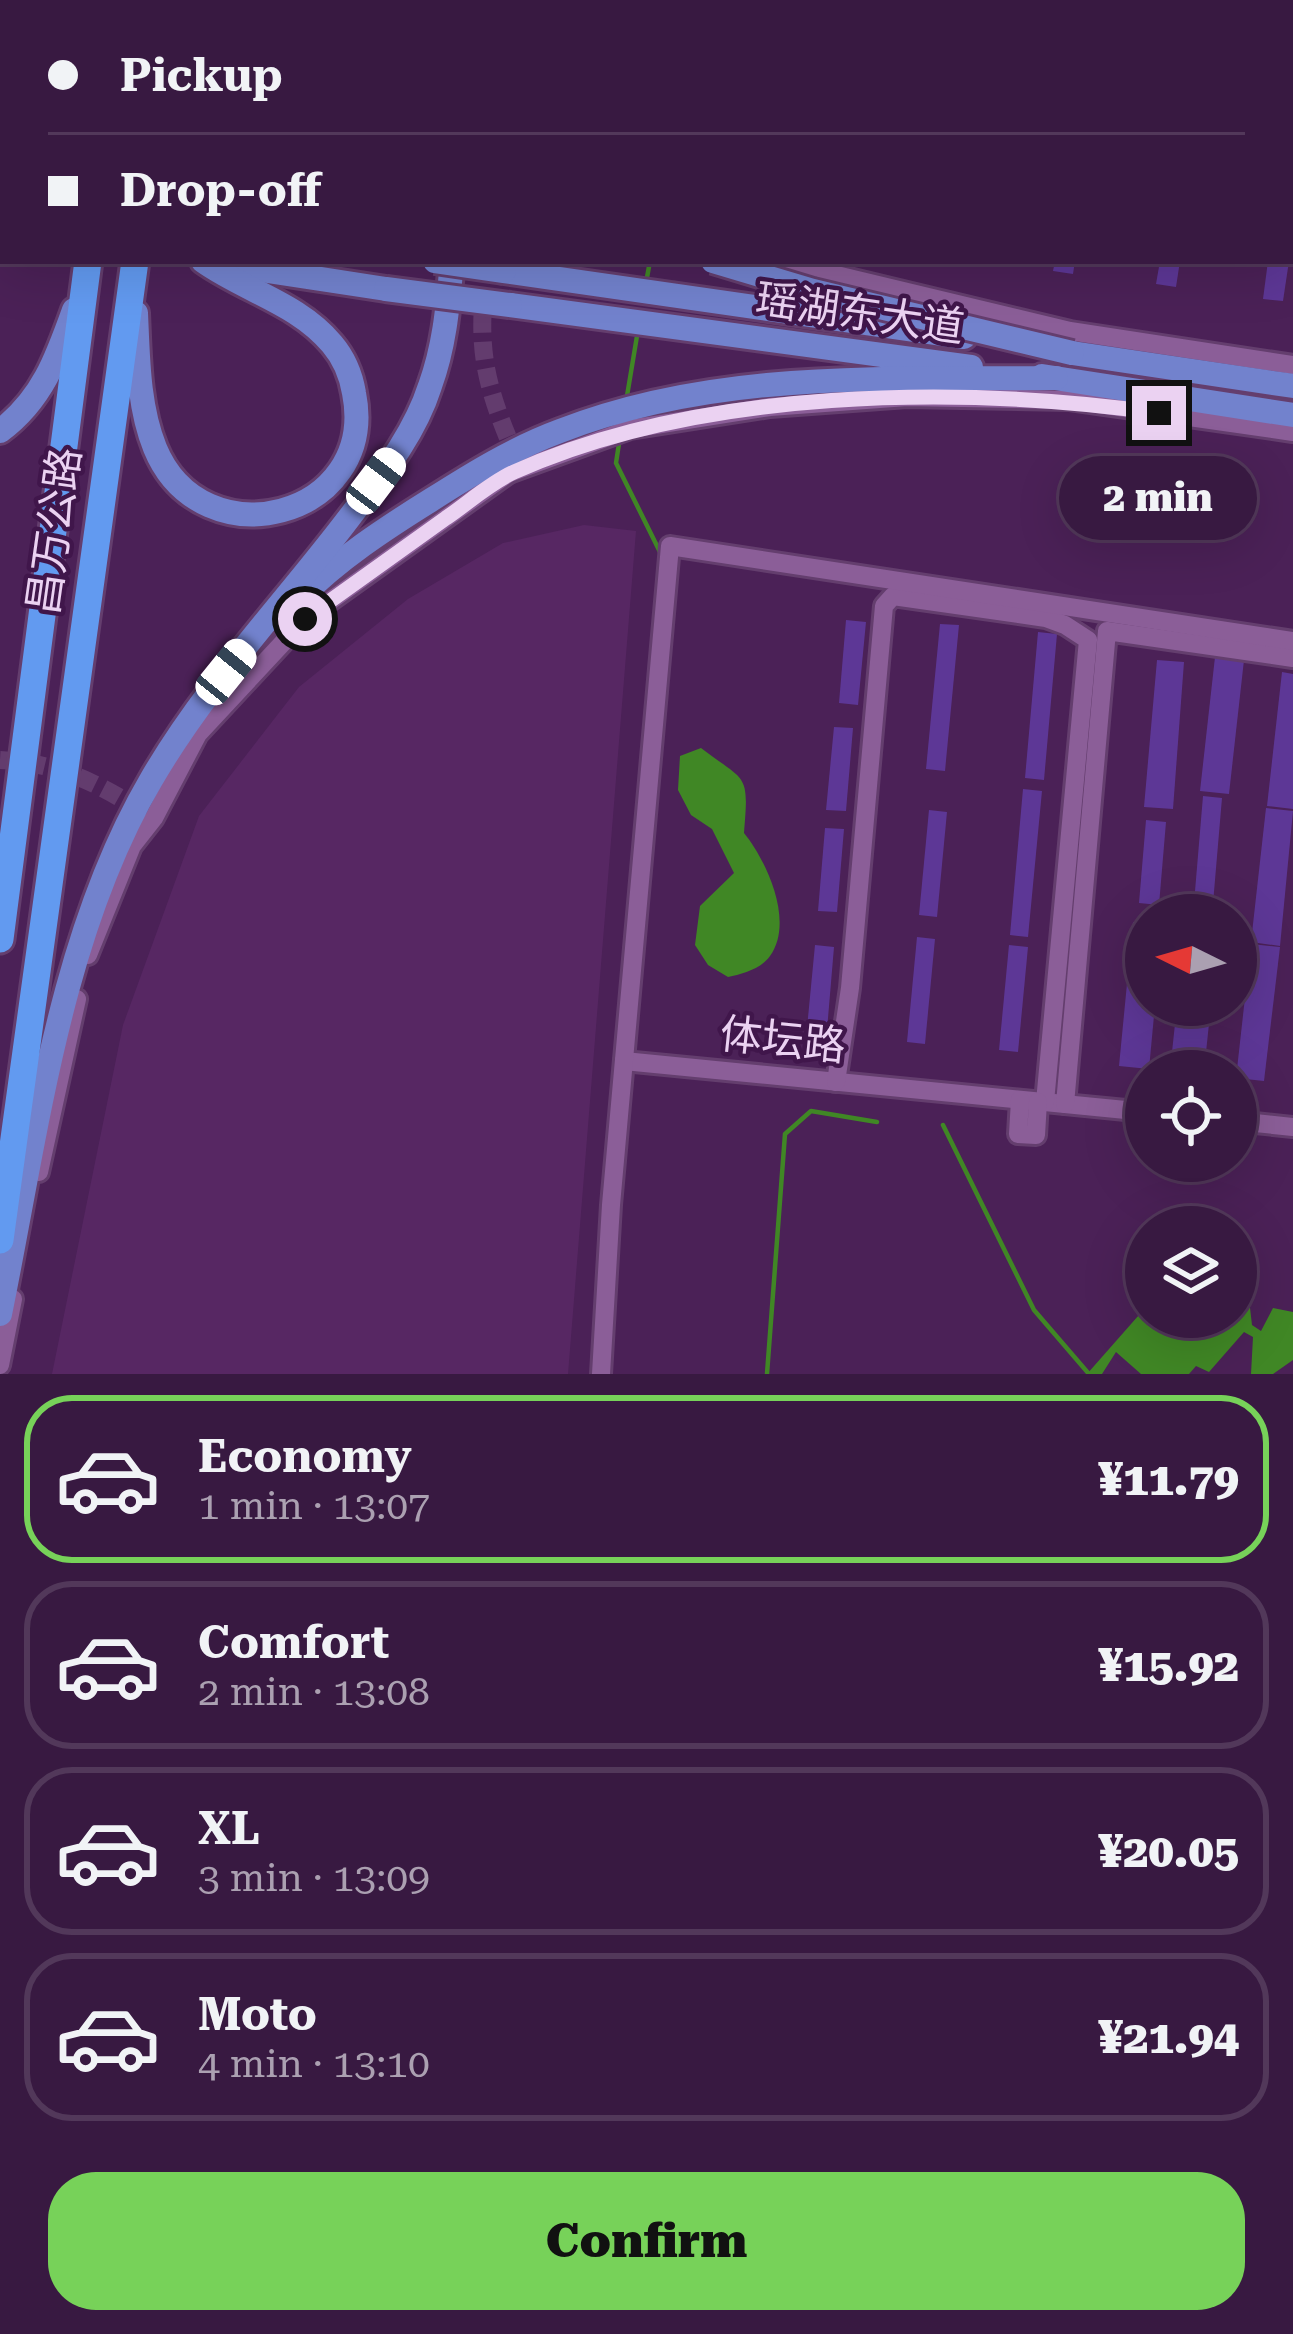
<!DOCTYPE html>
<html lang="en">
<head>
<meta charset="utf-8">
<style>
  :root { --surface:#381941; --page:#3f2248; --text:#f1f3f6; --muted:#aba0b1; --line:#52385a; --accent:#77d259 }
  body { margin:0; font-family:"Roboto Serif","Noto Sans SC",serif; background:var(--page); color:var(--text); height:100vh; display:flex; flex-direction:column; font-size:45px; white-space:nowrap }
  * { box-sizing:border-box; margin:0 }
  p { font-size:39px; color:var(--muted) }
  .icon { flex:none; width:66px; height:66px; fill:none; stroke:currentColor; stroke-width:2; stroke-linecap:round; stroke-linejoin:round }
  .map { position:relative; height:1374px; overflow:hidden }
  .drawer { display:flex; flex-direction:column; background:var(--surface); flex:1 }
  .drawer>* { flex:none }
  .hud { position:absolute; left:0px; top:0px; width:1293px; height:264px; box-shadow:0 12px 48px #0002,0 0 0 3px var(--line); display:grid; align-content:center; height:264px; padding:0 48px; background:var(--surface) }
  .needle { width:78px; rotate:275deg }
  .controls { position:absolute; left:1125px; top:894px; display:grid; gap:24px }
  .controls a { display:grid; place-items:center; width:132px; height:132px; border-radius:50%; background:var(--surface); box-shadow:0 12px 48px #0002,0 0 0 3px var(--line); font-size:60px }
  .end { position:absolute; width:54px; height:54px; margin:-27px; border:15px solid #ebd2f2; background:#111; box-shadow:0 0 0 6px #111 }
  .from { border-radius:50% }
  .bubble { position:absolute; height:84px; border-radius:42px; background:var(--surface); box-shadow:0 12px 48px #0002,0 0 0 3px var(--line); font-size:39px; font-weight:800; line-height:84px; text-align:center }
  .car { position:absolute; width:36px; height:72px; margin:-36px -18px; border-radius:15px; box-shadow:0 0 9px 3px #0007; background:linear-gradient(#fff 24%,#345 0 40%,#fff 0 76%,#345 0 86%,#fff 0) }
  .hud b { display:flex; align-items:center; gap:42px; height:114px; font-size:45px }
  .hud b+b { border-top:3px solid var(--line) }
  .hud i { width:30px; height:30px; background:var(--text) }
  ul { padding:21px 0 0; list-style:none }
  li { display:flex; align-items:center; gap:36px; height:168px; margin:0 24px 18px; padding:0 24px; border:6px solid var(--line); border-radius:48px }
  li div { flex:1 }
  li b { display:block; font-size:45px }
  li em { font-style:normal; font-weight:800 }
  li.selected { border-color:var(--accent) }
  li>.icon { width:108px; height:108px; stroke-width:1.5 }
  .action { display:flex; gap:24px; margin-top:auto; padding:24px 48px }
  .action a { flex:1; height:138px; border-radius:48px; background:var(--accent); color:#111; font-size:48px; font-weight:800; line-height:138px; text-align:center }
  .map>svg:first-child { display:block }
  .built { fill:#572763 }
  .water { fill:#408725 }
  .lines { fill:none; stroke-linecap:round; stroke-linejoin:round }
  .stream { stroke:#408725; stroke-width:4.5 }
  .building { fill:#5d3796 }
  .minor-tunnel { stroke:#633c6e; stroke-width:18; stroke-dasharray:18 9; stroke-linecap:butt }
  .minor-casing { stroke:#643e6e; stroke-width:24 }
  .major-casing { stroke:#643e6e; stroke-width:30 }
  .highway-casing { stroke:#643e6e; stroke-width:33 }
  .minor { stroke:#8b5e98; stroke-width:18 }
  .major { stroke:#7282cd; stroke-width:24 }
  .highway { stroke:#629af0; stroke-width:27 }
  .major-bridge-casing { stroke:#643e6e; stroke-width:30; stroke-linecap:butt }
  .major-bridge { stroke:#7282cd; stroke-width:24 }
  .route { stroke:#ebd2f2; stroke-width:15 }
  .labels { text-anchor:middle; dominant-baseline:central; stroke-width:9; stroke-linejoin:round; paint-order:stroke }
  .street-label { font-size:42px; fill:#ebd2f2; stroke:#40164b }
</style>
</head>
<body>
<div class="map">
<svg width="1293" height="1374" viewBox="0 0 1293 1374">
  <rect width="100%" height="100%" fill="#4b2157"/>
  <polygon class="built" points="584,525 636,531 568,1374 52,1374 123,1025 199,816 299,687 408,599 503,543"/>
  <g class="water">
    <path d="M701,748C747,783 749,772 744,833C766,860 795,921 770,956C761,969 742,974 728,977L708,965L695,945L700,906L734,873L712,829L691,815L678,790L680,756Z"/>
    <polygon points="1236,1291 1249,1299 1252,1325 1261,1331 1273,1308 1293,1312 1293,1360 1273,1374 1251,1374 1253,1337 1244,1332 1209,1372 1196,1366 1189,1374 1141,1374 1116,1352 1102,1374 1087,1374 1146,1307 1146,1317 1236,1317"/>
  </g>
  <g class="lines">
    <g class="stream">
      <polyline points="448,0 450,3"/>
      <polyline points="646,283 650,261"/>
      <polyline points="626,402 638,330"/>
      <polyline points="620,437 616,463 661,554"/>
      <polyline points="943,1125 1034,1310 1089,1374"/>
      <polyline points="767,1374 785,1134 811,1111 877,1122"/>
    </g>
  </g>
  <g class="building">
    <polygon points="1055,261 1075,261 1073,274 1053,271"/>
    <polygon points="1160,261 1180,261 1176,287 1156,284"/>
    <polygon points="1268,261 1289,261 1283,301 1263,299"/>
    <polygon points="846,620 866,622 858,705 839,703"/>
    <polygon points="940,624 959,625 945,771 926,769"/>
    <polygon points="1038,632 1057,634 1044,780 1025,778"/>
    <polygon points="1215,657 1244,660 1229,794 1200,791"/>
    <polygon points="1157,660 1184,662 1173,809 1144,807"/>
    <polygon points="1282,672 1293,674 1293,809 1267,806"/>
    <polygon points="834,727 853,728 846,811 826,810"/>
    <polygon points="1023,789 1042,791 1028,937 1010,935"/>
    <polygon points="1203,796 1222,798 1212,915 1193,915"/>
    <polygon points="1266,808 1293,811 1280,946 1251,942"/>
    <polygon points="929,810 947,812 937,917 919,915"/>
    <polygon points="1146,820 1166,822 1159,905 1139,903"/>
    <polygon points="825,828 844,829 837,912 818,911"/>
    <polygon points="1133,922 1146,923 1146,1005 1155,1005 1149,1069 1119,1066"/>
    <polygon points="917,937 935,939 925,1044 907,1042"/>
    <polygon points="1251,944 1280,947 1264,1081 1236,1078"/>
    <polygon points="815,945 834,947 827,1030 807,1028"/>
    <polygon points="1009,945 1028,947 1018,1052 999,1050"/>
    <polygon points="1177,1005 1211,1005 1204,1071 1170,1071"/>
  </g>
  <g class="lines">
    <g class="minor-tunnel">
      <path d="M488,261C476,341 482,378 514,452"/>
      <path d="M0,760C58,763 96,782 145,813"/>
    </g>
    <g class="minor-casing">
      <g id="minor">
        <polyline points="395,0 397,3"/>
        <polyline points="711,3 711,0"/>
        <polyline points="778,261 1070,331 1293,365"/>
        <polyline points="509,473 630,429 770,407 907,397 1070,400 1293,432"/>
        <polyline points="88,955 132,846 154,818 198,734 305,619 509,473 514,452"/>
        <polyline points="624,1061 1146,1112"/>
        <polyline points="836,1082 850,988 884,606 893,596 1046,618 1065,625 1088,640 1045,1102"/>
        <polyline points="1020,1100 1018,1134 1036,1135 1038,1102"/>
        <polyline points="1065,1104 1107,631 1293,658"/>
        <polyline points="1236,1121 1293,1127"/>
        <polyline points="39,1172 77,999"/>
        <polyline points="0,1365 13,1299"/>
        <polyline points="601,1374 611,1205 670,546 1293,641"/>
      </g>
    </g>
    <g class="major-casing">
      <g id="major">
        <polyline points="64,0 67,3"/>
        <polyline points="330,0 334,3"/>
        <polyline points="373,0 375,3"/>
        <polyline points="0,170 3,171"/>
        <polyline points="0,197 3,198"/>
        <polyline points="0,240 3,239"/>
        <polyline points="210,262 386,289"/>
        <polyline points="504,271 964,337"/>
        <polyline points="510,305 971,367"/>
        <path d="M136,313C138,357 138,406 155,448C202,563 379,518 354,393C351,375 344,358 332,344C298,303 245,291 203,261"/>
        <polyline points="1052,350 1293,386"/>
        <polyline points="1042,376 1293,415"/>
        <path d="M0,431C42,400 57,358 74,310"/>
        <path d="M300,598C337,560 386,528 431,500C472,474 514,448 560,431C719,369 889,380 1056,378"/>
        <path d="M0,1314C36,1138 59,937 151,780C206,685 283,605 349,518C380,477 414,436 430,386C445,345 448,304 452,261"/>
      </g>
    </g>
    <g class="highway-casing">
      <g id="highway">
        <polyline points="122,3 122,0"/>
        <polyline points="167,3 168,0"/>
        <polyline points="0,939 88,261"/>
        <polyline points="0,1240 135,261"/>
      </g>
    </g>
    <use href="#minor" class="minor"/>
    <use href="#major" class="major"/>
    <use href="#highway" class="highway"/>
    <g class="major-bridge-casing">
      <g id="major-bridge">
        <polyline points="435,261 504,271"/>
        <polyline points="713,261 813,291 1072,353"/>
        <polyline points="386,289 510,305"/>
      </g>
    </g>
    <use href="#major-bridge" class="major-bridge"/>
  </g>
  <g class="lines">
    <path class="route" d="M305,619C352,585 399,552 446,518C468,503 490,483 514,472C701,388 958,385 1159,413"/>
  </g>
  <g class="labels">
    <g class="street-label">
      <text transform="translate(860 313) rotate(8)">瑶湖东大道</text>
      <text transform="translate(54 531) rotate(-82)">昌万公路</text>
      <text transform="translate(783 1040) rotate(6)">体坛路</text>
    </g>
  </g>
</svg>
<div class="controls">
<a><svg class="needle" viewBox="-14 -14 28 28"><path d="M0-13l5 13h-10z" fill="#e53935"/><path d="M0 13l5-13h-10z" fill="#aba0b1"/></svg></a>
<a><svg class="icon" aria-label="locate" viewBox="0 0 24 24"><circle cx="12" cy="12" r="6"/><path d="M12 2v4M12 18v4M2 12h4M18 12h4"/></svg></a>
<a><svg class="icon" aria-label="layers" viewBox="0 0 24 24"><path d="M12 4l9 5-9 5-9-5zM3 14l9 5 9-5"/></svg></a>
</div>
<i class="end from" style="left:305px;top:619px"></i>
<i class="end" style="left:1159px;top:413px"></i>
<div class="bubble" style="left:1059px;top:456px;width:198px">2 min</div>
<i class="car" style="left:376px;top:481px;rotate:37deg"></i>
<i class="car" style="left:226px;top:672px;rotate:39deg"></i>
<div class="hud">
<b><i class="from"></i>Pickup</b>
<b><i></i>Drop-off</b>
</div>
</div>
<section class="drawer">
<ul>
<li class="selected"><svg class="icon" aria-label="car" viewBox="0 0 24 24"><path d="M5 17H2v-5l4-1 3-4h7l3 4 3 1v5h-3M9 17h6M6 11h13"/><circle cx="7" cy="17" r="2"/><circle cx="17" cy="17" r="2"/></svg><div><b>Economy</b><p>1 min · 13:07</p></div><em>¥11.79</em></li>
<li><svg class="icon" aria-label="car" viewBox="0 0 24 24"><path d="M5 17H2v-5l4-1 3-4h7l3 4 3 1v5h-3M9 17h6M6 11h13"/><circle cx="7" cy="17" r="2"/><circle cx="17" cy="17" r="2"/></svg><div><b>Comfort</b><p>2 min · 13:08</p></div><em>¥15.92</em></li>
<li><svg class="icon" aria-label="car" viewBox="0 0 24 24"><path d="M5 17H2v-5l4-1 3-4h7l3 4 3 1v5h-3M9 17h6M6 11h13"/><circle cx="7" cy="17" r="2"/><circle cx="17" cy="17" r="2"/></svg><div><b>XL</b><p>3 min · 13:09</p></div><em>¥20.05</em></li>
<li><svg class="icon" aria-label="car" viewBox="0 0 24 24"><path d="M5 17H2v-5l4-1 3-4h7l3 4 3 1v5h-3M9 17h6M6 11h13"/><circle cx="7" cy="17" r="2"/><circle cx="17" cy="17" r="2"/></svg><div><b>Moto</b><p>4 min · 13:10</p></div><em>¥21.94</em></li>
</ul>
<div class="action"><a>Confirm</a></div>
</section>
</body>
</html>
